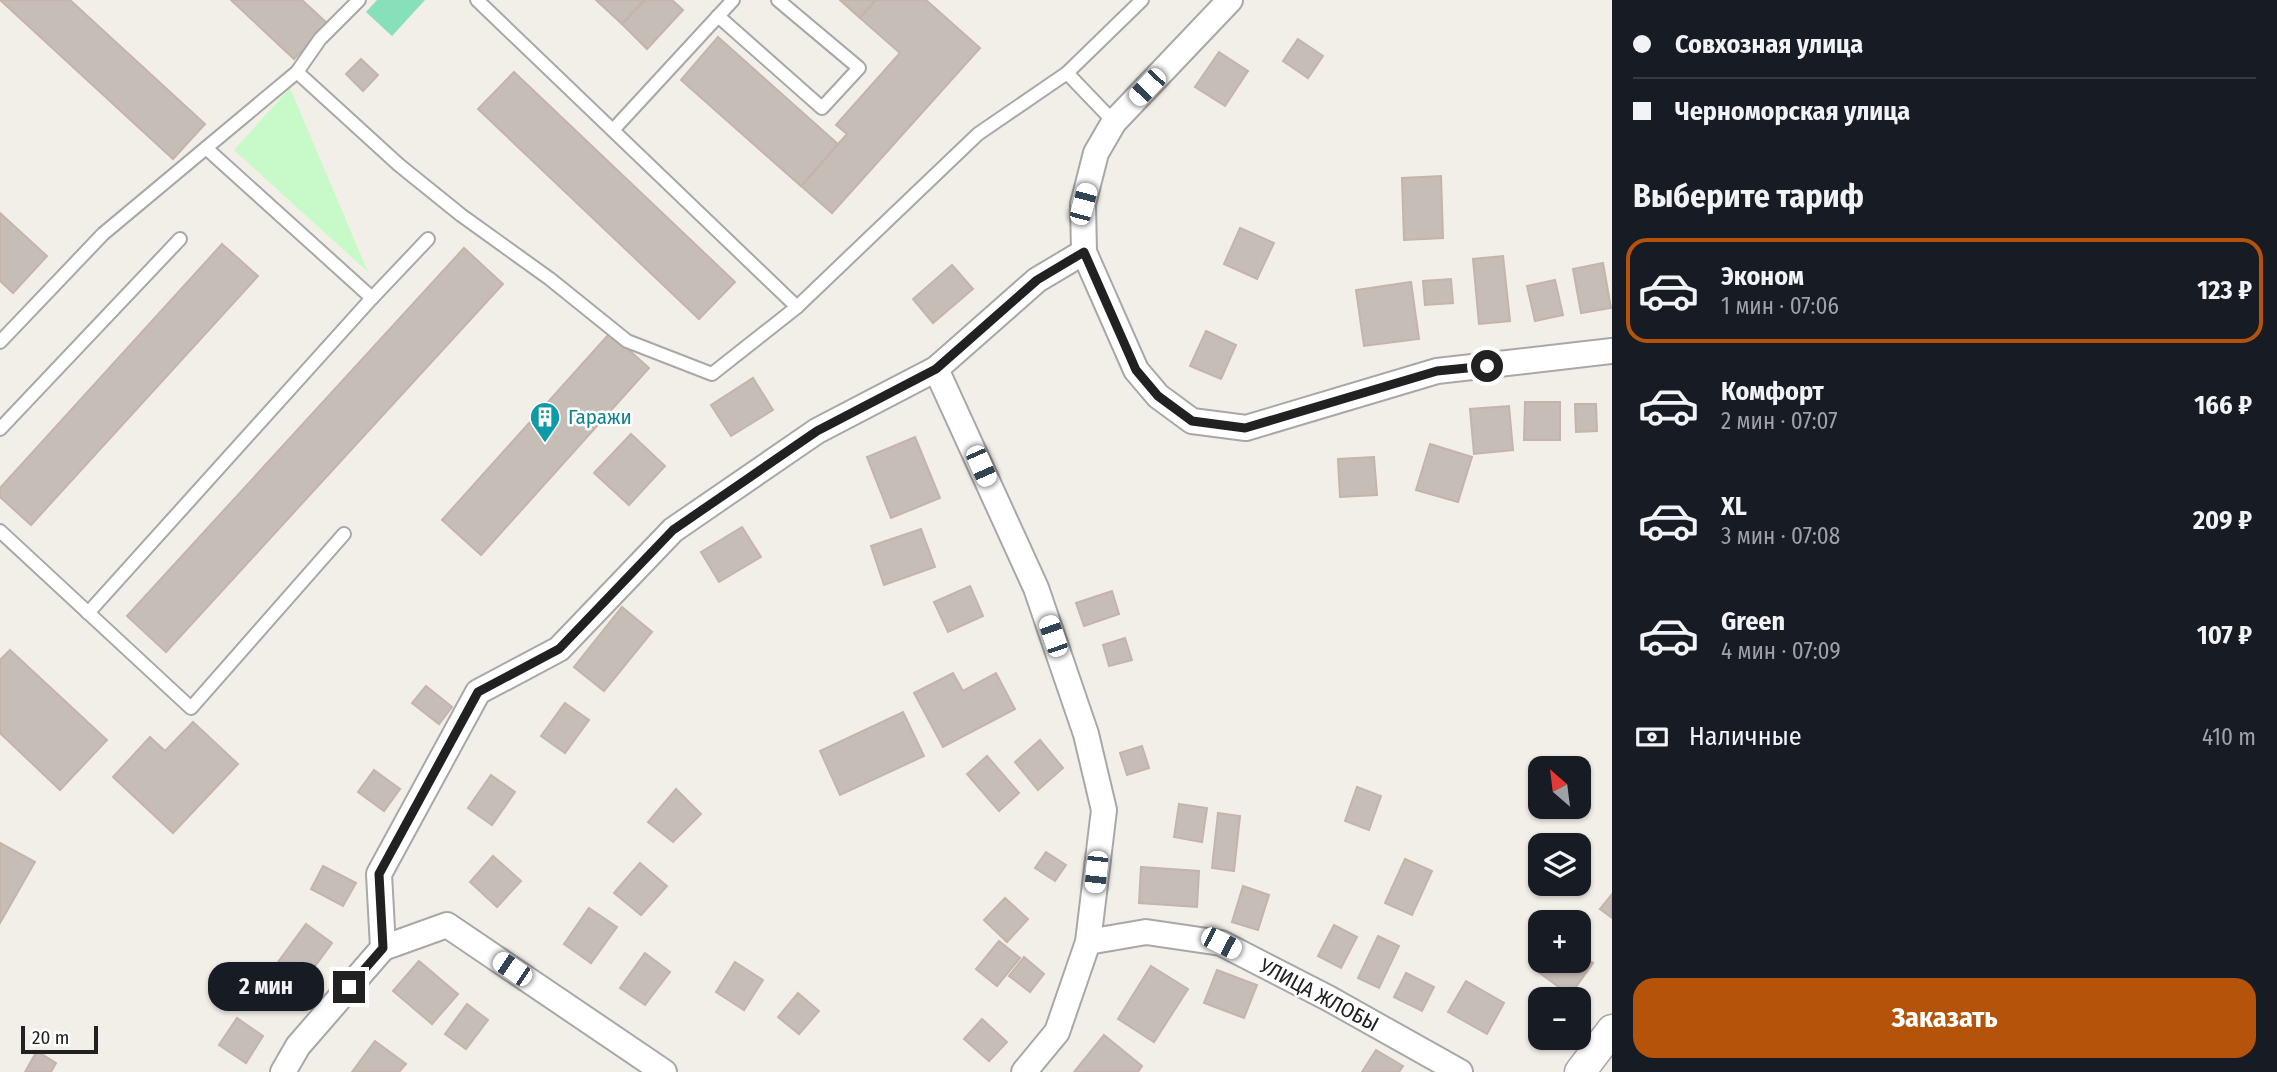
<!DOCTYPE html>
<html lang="ru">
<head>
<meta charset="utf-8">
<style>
  :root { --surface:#171b24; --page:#20242c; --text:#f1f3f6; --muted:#9ea1a6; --line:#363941; --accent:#b45309 }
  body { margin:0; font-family:"Fira Sans Condensed",sans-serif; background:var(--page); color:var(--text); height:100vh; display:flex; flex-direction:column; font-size:26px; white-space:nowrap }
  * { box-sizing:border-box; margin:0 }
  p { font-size:23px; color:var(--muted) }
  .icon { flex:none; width:38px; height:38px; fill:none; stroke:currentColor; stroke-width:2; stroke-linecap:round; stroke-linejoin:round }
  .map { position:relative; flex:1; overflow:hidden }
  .details { display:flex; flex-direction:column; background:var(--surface); width:665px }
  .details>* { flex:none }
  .guide { display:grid; align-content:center; height:154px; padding:0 21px; background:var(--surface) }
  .needle { width:46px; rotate:332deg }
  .fabs { position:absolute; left:1528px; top:756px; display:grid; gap:14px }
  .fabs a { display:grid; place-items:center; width:63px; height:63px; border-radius:14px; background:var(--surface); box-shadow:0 2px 5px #0004; font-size:35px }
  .scale { position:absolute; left:21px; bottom:18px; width:77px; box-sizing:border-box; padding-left:7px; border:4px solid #212121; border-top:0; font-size:19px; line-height:24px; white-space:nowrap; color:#212121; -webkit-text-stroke:5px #fff; paint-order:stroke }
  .end { position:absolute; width:32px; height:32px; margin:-16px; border:9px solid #212121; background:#fff; box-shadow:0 0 0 4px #fff }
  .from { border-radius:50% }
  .bubble { position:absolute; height:49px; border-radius:21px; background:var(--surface); box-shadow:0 2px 5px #0004; font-size:23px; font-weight:700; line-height:49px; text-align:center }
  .car { position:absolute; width:21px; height:42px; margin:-21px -10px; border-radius:9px; box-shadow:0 0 5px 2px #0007; background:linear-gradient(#fff 24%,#345 0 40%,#fff 0 76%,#345 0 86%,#fff 0) }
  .guide b { display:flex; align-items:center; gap:24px; height:66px; font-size:26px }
  .guide b+b { border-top:2px solid var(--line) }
  .guide i { width:18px; height:18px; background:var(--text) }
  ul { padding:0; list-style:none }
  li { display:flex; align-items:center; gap:21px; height:105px; margin:0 14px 10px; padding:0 7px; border:4px solid transparent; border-radius:21px }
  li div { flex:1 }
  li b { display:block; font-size:26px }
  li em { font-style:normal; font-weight:700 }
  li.on { border-color:var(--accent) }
  li>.icon { width:63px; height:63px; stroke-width:1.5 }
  h2 { padding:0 21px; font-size:32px; line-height:84px }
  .pay { display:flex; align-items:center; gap:18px; height:77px; padding:0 21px; font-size:26px }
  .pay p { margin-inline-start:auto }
  .primary-button { display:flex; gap:14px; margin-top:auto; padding:14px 21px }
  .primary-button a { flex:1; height:80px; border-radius:21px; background:var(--accent); color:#fff; font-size:28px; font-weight:700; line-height:80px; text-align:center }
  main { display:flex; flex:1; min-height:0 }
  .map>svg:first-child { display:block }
  .park { fill:#c7fac8 }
  .pitch { fill:#87e0b8 }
  .building { fill:#c7bdb7; stroke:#c4b4aa; stroke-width:2 }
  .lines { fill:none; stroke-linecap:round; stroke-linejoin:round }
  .service-casing { stroke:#a8a8a8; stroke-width:16 }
  .minor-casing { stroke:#a8a8a8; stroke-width:28 }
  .tertiary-casing { stroke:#a8a8a8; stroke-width:33 }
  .service { stroke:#fff; stroke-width:12 }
  .minor { stroke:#fff; stroke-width:24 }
  .tertiary { stroke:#fff; stroke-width:30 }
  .route { stroke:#212121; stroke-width:9 }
  .labels { text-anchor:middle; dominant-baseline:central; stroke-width:5; stroke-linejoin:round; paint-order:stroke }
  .culture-label { font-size:21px; fill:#0d838f; stroke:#fff; text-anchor:start }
  .street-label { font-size:21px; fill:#212121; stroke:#fff }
</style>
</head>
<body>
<main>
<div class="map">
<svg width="1612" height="1072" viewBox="0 0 1612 1072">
  <rect width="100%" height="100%" fill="#f2eee8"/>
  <polygon class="park" points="290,88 368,272 234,150"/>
  <polygon class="pitch" points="377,0 425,0 392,36 366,12"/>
  <g class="building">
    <polygon points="0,0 70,0 205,124 173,159"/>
    <polygon points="231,0 302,0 327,23 294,59"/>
    <polygon points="596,0 644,0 622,24"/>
    <polygon points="645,0 672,0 683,10 647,49 622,24"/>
    <polygon points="840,0 876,0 860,18"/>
    <polygon points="876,0 926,0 980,48 832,213 801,186 847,134 836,125 900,53 860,18"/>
    <polygon points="718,37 838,144 801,186 681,80"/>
    <polygon points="1298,39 1323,56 1308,78 1283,61"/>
    <polygon points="1219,52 1248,71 1225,106 1195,87"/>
    <polygon points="361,59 378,75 363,91 346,74"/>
    <polygon points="514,72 735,282 699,319 478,109"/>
    <polygon points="1441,176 1443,238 1404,240 1402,178"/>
    <polygon points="0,213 47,256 13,293 0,281"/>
    <polygon points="1240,228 1274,243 1257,279 1224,264"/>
    <polygon points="222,244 258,276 31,525 0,497 0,488"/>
    <polygon points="464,248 503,284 166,652 127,616"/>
    <polygon points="1503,256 1510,321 1479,324 1473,259"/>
    <polygon points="1603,263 1611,308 1581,313 1573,269"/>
    <polygon points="952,265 973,289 933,323 913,299"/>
    <polygon points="1451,279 1453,303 1425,305 1423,281"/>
    <polygon points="1555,280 1563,315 1535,321 1527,286"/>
    <polygon points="1411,282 1419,339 1364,346 1356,290"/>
    <polygon points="1206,331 1236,345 1221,379 1190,366"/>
    <polygon points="610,333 649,368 481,555 442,520"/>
    <polygon points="753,378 773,410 731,436 711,405"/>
    <polygon points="1525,402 1560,402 1560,440 1524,440"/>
    <polygon points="1575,404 1596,404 1597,431 1576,432"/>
    <polygon points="1509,406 1513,450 1474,454 1470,409"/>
    <polygon points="631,434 665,466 629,505 594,473"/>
    <polygon points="915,437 940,498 891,518 867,457"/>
    <polygon points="1430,444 1472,457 1458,502 1416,490"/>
    <polygon points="1374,457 1377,495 1340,497 1338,459"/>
    <polygon points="742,527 761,557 719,582 701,552"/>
    <polygon points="921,529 935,567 884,585 871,546"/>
    <polygon points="970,586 983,616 948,632 934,602"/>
    <polygon points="1112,591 1119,614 1084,626 1076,603"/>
    <polygon points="622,607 652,632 604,691 574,667"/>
    <polygon points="1125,638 1132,660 1109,666 1103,645"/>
    <polygon points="10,650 107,740 60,790 0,733 0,660"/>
    <polygon points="953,673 963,691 996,673 1015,709 943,747 914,693"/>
    <polygon points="426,686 452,707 439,724 412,703"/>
    <polygon points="565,703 589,720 565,753 541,736"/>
    <polygon points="903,712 924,756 840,795 820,751"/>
    <polygon points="193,722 238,764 173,833 113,777 150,737 165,751"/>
    <polygon points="1040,740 1063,768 1038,790 1015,762"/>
    <polygon points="1142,746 1149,768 1127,775 1120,753"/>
    <polygon points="987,756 1019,793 999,811 967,774"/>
    <polygon points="374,770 400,789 384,811 358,792"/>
    <polygon points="491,775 515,792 492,825 468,808"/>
    <polygon points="1357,787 1381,796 1369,830 1345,821"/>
    <polygon points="676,789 701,814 673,842 648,822"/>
    <polygon points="1179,804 1207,808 1202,842 1174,837"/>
    <polygon points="1218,813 1240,816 1234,871 1212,868"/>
    <polygon points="0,843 35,862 0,923"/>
    <polygon points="1046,852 1066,865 1055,881 1035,868"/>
    <polygon points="493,856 521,881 497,907 470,882"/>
    <polygon points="1405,859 1432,871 1412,915 1385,903"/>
    <polygon points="640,863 667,886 641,915 614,893"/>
    <polygon points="323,866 356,883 343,906 311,889"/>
    <polygon points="1141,867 1199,871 1197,907 1139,903"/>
    <polygon points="1243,886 1269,895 1258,930 1232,922"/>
    <polygon points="1612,894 1612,918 1600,909"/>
    <polygon points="1005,898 1028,919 1007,942 984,920"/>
    <polygon points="589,908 617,927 591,963 564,944"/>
    <polygon points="306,924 332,943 299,988 273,969"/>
    <polygon points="1334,925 1357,937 1341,968 1318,956"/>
    <polygon points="1378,936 1399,946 1379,988 1358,978"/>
    <polygon points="999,941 1020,958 997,986 976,969"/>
    <polygon points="645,953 670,972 645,1005 620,988"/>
    <polygon points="1578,953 1593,963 1570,995 1537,971 1545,961 1578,961"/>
    <polygon points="1024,957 1044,974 1030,992 1009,976"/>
    <polygon points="419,961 458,994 432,1024 393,991"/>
    <polygon points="735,962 763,980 744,1010 716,992"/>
    <polygon points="1151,966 1188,989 1154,1042 1118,1019"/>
    <polygon points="1217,970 1257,985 1244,1018 1204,1003"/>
    <polygon points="1406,973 1434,987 1422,1011 1394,997"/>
    <polygon points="1466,981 1504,1003 1487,1034 1448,1012"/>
    <polygon points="798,993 819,1011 799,1034 778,1017"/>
    <polygon points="467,1004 488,1020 466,1049 445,1034"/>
    <polygon points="237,1018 263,1036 246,1063 219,1045"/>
    <polygon points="982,1019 1007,1042 989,1061 964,1039"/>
    <polygon points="1104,1035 1142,1066 1138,1072 1074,1072"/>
    <polygon points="375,1041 406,1064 399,1072 352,1072"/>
    <polygon points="1376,1050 1403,1066 1399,1072 1362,1072"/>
    <polygon points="37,1051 56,1063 51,1072 25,1072"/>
  </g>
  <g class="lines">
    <g class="service-casing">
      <g id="service">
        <polyline points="477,0 797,307"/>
        <polyline points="718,16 822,108 859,68 778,0"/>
        <polyline points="297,72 399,165 461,215 550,279 627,341 712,374 797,307 978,134 1067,73 1142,0"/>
        <polyline points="1067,73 1114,122"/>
        <polyline points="613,130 733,0"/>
        <polyline points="206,148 372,298"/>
        <polyline points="0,342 103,234 297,72 320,39 359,0"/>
        <polyline points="0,429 180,239"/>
        <polyline points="0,531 191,708 344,534"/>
        <polyline points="88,613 372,298 428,239"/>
      </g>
    </g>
    <g class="minor-casing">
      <g id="minor">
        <polyline points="1230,0 1114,122 1096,153 1083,204 1084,252 1136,370 1158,396 1192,421 1246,428 1437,371 1612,351"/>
        <polyline points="936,369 1036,588 1086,734 1104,810 1088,942 1057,1032 1024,1072"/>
        <polyline points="1088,942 1146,932 1221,943 1328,998 1460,1072"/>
        <polyline points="383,948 447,925 664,1072"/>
        <polyline points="283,1072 298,1046 383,948 379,874 478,692 559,649 673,530 817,431 936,369 1037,280 1084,252"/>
      </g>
    </g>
    <g class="tertiary-casing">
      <polyline id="tertiary" points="1580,1072 1612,1030"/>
    </g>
    <use href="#service" class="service"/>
    <use href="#minor" class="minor"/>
    <use href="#tertiary" class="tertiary"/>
  </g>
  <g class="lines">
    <polyline class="route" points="349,987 383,948 379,874 478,692 559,649 673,530 817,431 936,369 1037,280 1084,252 1136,370 1158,396 1192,421 1245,428 1437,371 1487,366"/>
  </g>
  <defs>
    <g id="building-pin" transform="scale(1.575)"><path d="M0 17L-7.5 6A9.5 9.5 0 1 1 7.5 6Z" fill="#0f9aa8" stroke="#fff"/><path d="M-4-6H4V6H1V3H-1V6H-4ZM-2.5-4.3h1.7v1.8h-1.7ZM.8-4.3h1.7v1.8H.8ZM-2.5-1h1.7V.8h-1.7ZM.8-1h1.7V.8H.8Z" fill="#fff"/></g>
  </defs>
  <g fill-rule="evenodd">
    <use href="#building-pin" x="545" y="417"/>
  </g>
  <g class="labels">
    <g class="culture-label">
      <text x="568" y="417">Гаражи</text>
    </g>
    <g class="street-label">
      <text transform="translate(1319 995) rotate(28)">УЛИЦА ЖЛОБЫ</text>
    </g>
  </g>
</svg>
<div class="fabs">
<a><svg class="needle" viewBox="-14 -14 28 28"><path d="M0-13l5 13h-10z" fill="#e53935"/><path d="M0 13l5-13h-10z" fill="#9ea1a6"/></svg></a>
<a><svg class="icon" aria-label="layers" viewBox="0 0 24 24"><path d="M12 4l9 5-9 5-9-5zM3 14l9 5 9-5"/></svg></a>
<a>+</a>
<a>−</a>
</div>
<div class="scale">20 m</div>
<i class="end from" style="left:1487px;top:366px"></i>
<i class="end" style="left:349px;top:987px"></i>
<div class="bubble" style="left:208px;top:962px;width:116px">2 мин</div>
<i class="car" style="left:1147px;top:87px;rotate:224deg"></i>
<i class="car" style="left:1083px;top:204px;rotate:15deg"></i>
<i class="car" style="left:981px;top:466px;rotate:156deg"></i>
<i class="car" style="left:1053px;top:636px;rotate:341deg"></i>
<i class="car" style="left:1096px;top:872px;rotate:186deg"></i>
<i class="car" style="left:1221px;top:943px;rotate:117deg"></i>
<i class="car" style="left:512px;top:969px;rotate:304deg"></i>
</div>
<section class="details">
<div class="guide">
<b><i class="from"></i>Совхозная улица</b>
<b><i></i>Черноморская улица</b>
</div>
<h2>Выберите тариф</h2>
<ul>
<li class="on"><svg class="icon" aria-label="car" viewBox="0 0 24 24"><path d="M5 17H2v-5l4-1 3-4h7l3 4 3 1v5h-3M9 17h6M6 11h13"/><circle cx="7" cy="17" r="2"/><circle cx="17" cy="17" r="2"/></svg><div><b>Эконом</b><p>1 мин · 07:06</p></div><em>123 ₽</em></li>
<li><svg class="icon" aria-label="car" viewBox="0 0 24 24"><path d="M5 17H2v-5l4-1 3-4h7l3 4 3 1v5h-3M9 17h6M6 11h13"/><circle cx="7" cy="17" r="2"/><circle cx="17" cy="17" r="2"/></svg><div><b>Комфорт</b><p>2 мин · 07:07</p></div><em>166 ₽</em></li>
<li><svg class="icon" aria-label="car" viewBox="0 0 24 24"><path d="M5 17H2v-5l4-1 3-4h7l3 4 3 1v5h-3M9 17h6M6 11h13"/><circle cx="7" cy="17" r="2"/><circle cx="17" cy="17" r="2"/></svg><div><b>XL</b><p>3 мин · 07:08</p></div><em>209 ₽</em></li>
<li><svg class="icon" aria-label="car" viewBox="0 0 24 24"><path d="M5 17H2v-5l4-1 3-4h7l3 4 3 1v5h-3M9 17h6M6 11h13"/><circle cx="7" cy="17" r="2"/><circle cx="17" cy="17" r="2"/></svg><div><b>Green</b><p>4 мин · 07:09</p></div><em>107 ₽</em></li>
</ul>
<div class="pay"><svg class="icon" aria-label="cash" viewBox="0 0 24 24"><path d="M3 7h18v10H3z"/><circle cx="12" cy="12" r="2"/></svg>Наличные<p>410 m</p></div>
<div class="primary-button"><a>Заказать</a></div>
</section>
</main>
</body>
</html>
